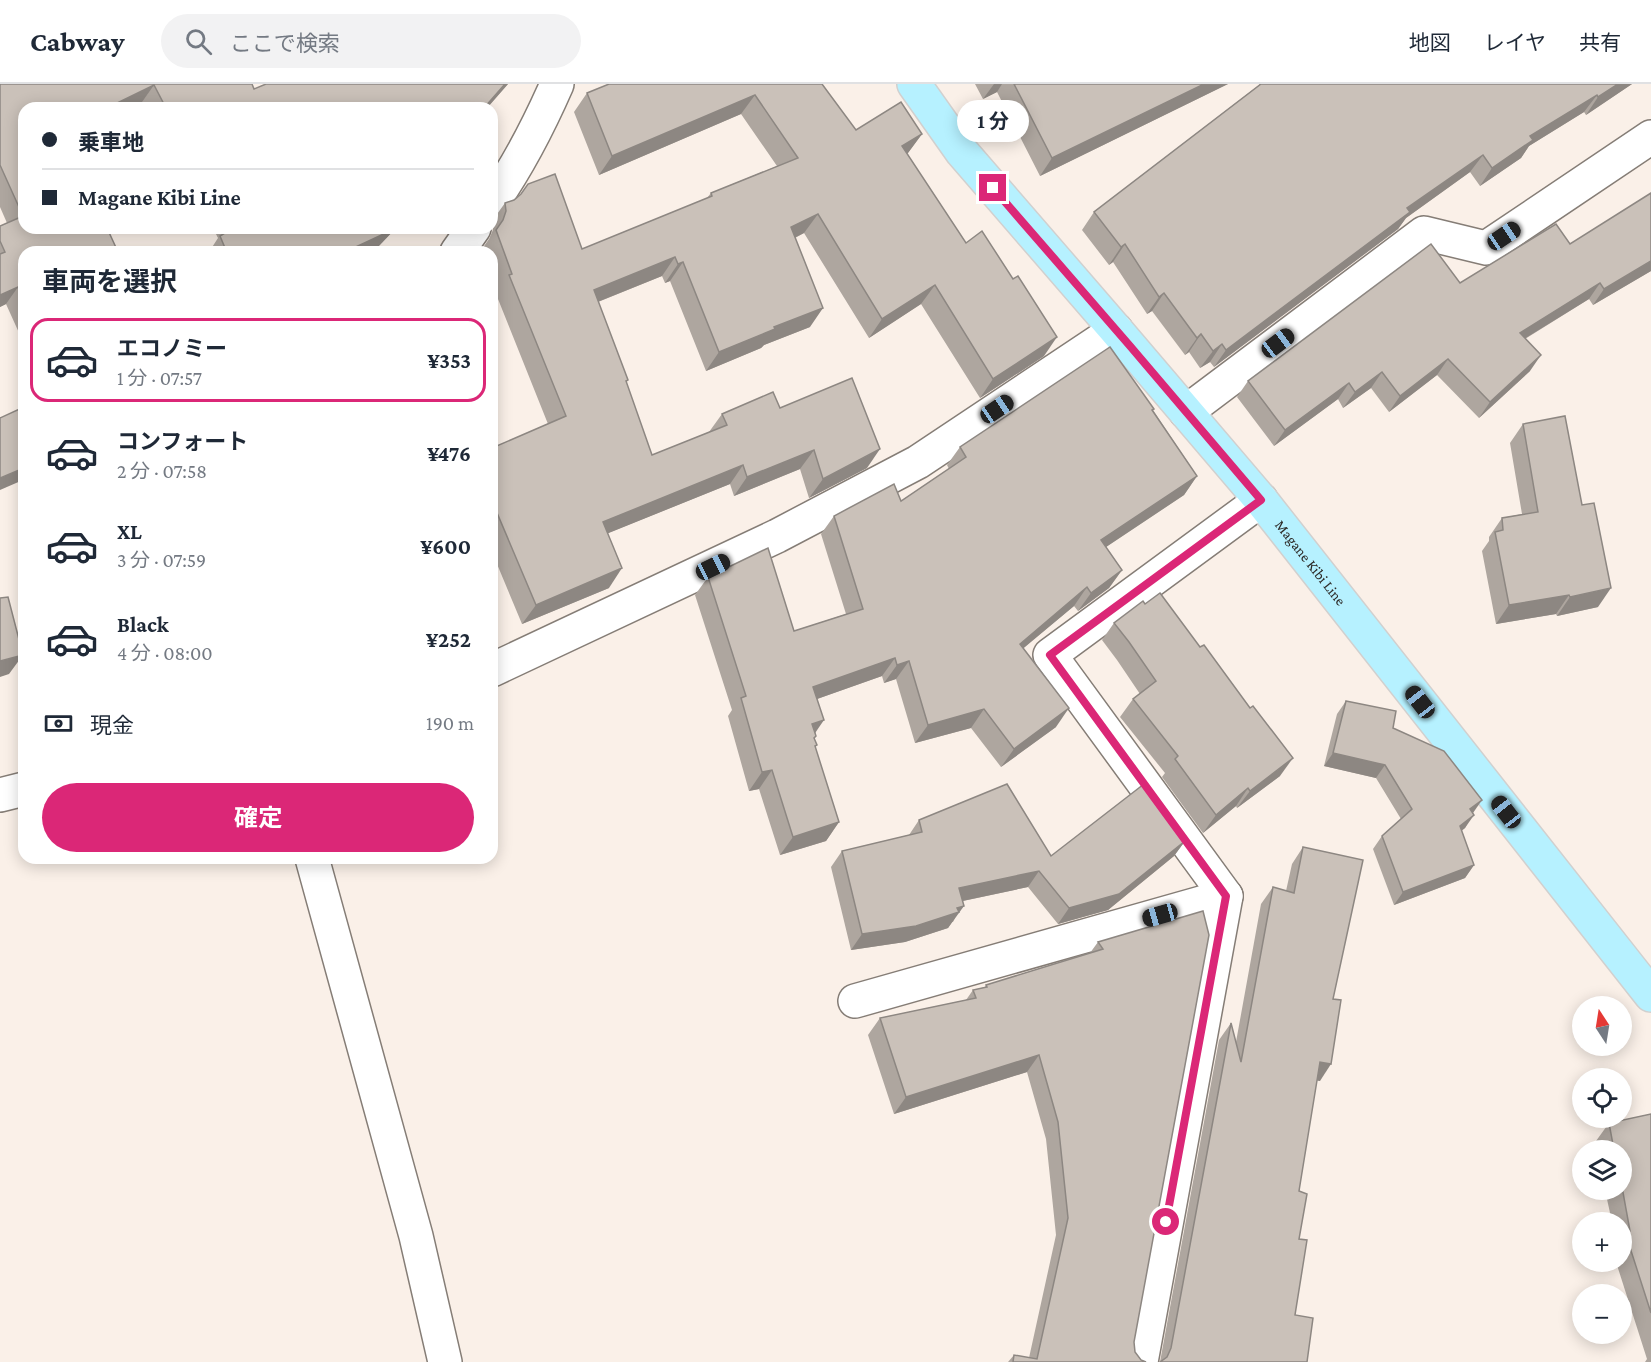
<!DOCTYPE html>
<html lang="ja">
<head>
<meta charset="utf-8">
<style>
  :root { --surface:#fff; --page:#f2f2f3; --text:#1f2937; --muted:#747a83; --line:#e0e1e3; --accent:#db2777 }
  body { margin:0; font-family:"Crimson Pro","Noto Sans JP",serif; background:var(--page); color:var(--text); height:100vh; display:flex; flex-direction:column; font-size:22px; white-space:nowrap }
  * { box-sizing:border-box; margin:0 }
  p { font-size:20px; color:var(--muted) }
  .icon { flex:none; width:33px; height:33px; fill:none; stroke:currentColor; stroke-width:2; stroke-linecap:round; stroke-linejoin:round }
  .map { position:relative; flex:1; overflow:hidden }
  .panel { position:absolute; left:18px; top:162px; width:480px; height:618px; display:flex; flex-direction:column; background:var(--surface); border-radius:18px; box-shadow:0 3px 15px #0003 }
  .panel>* { flex:none }
  .hud { position:absolute; left:18px; top:18px; width:480px; height:132px; border-radius:18px; box-shadow:0 3px 15px #0003; display:grid; align-content:center; height:132px; padding:0 24px; background:var(--surface) }
  .needle { width:39px; rotate:348deg }
  .fabs { position:absolute; left:1572px; top:912px; display:grid; gap:12px }
  .fabs a { display:grid; place-items:center; width:60px; height:60px; border-radius:50%; background:var(--surface); box-shadow:0 3px 15px #0003; font-size:30px }
  .end { position:absolute; width:27px; height:27px; margin:-14px; border:8px solid #db2777; background:#fff; box-shadow:0 0 0 3px #fff }
  .from { border-radius:50% }
  .bubble { position:absolute; height:42px; border-radius:21px; background:var(--surface); box-shadow:0 3px 15px #0003; font-size:20px; font-weight:700; line-height:42px; text-align:center }
  .car { position:absolute; width:18px; height:36px; margin:-18px -9px; border-radius:8px; box-shadow:0 0 4px 2px #0007; background:linear-gradient(#222 24%,#8ab4d8 0 40%,#222 0 76%,#8ab4d8 0 86%,#222 0) }
  .hud b { display:flex; align-items:center; gap:21px; height:57px; font-size:22px }
  .hud b+b { border-top:2px solid var(--line) }
  .hud i { width:15px; height:15px; background:var(--text) }
  ul { padding:0; list-style:none }
  li { display:flex; align-items:center; gap:18px; height:84px; margin:0 12px 9px; padding:0 12px; border:3px solid transparent; border-radius:18px }
  li div { flex:1 }
  li b { display:block; font-size:22px }
  li em { font-style:normal; font-weight:700 }
  li.selected { border-color:var(--accent) }
  li>.icon { width:54px; height:54px; stroke-width:1.5 }
  h2 { padding:0 24px; font-size:27px; line-height:72px }
  .pay { display:flex; align-items:center; gap:15px; height:66px; padding:0 24px; font-size:22px }
  .pay p { margin-inline-start:auto }
  .cta { display:flex; gap:12px; margin-top:auto; padding:12px 24px }
  .cta a { flex:1; height:69px; border-radius:36px; background:var(--accent); color:#fff; font-size:24px; font-weight:700; line-height:69px; text-align:center }
  header { display:flex; align-items:center; gap:36px; box-sizing:border-box; height:84px; padding:0 30px; background:var(--surface); border-bottom:2px solid var(--line) }
  header strong { font-size:28px }
  nav { display:flex; gap:33px; margin-inline-start:auto; font-size:21px }
  .search { width:420px; height:54px; background:var(--page); display:flex; align-items:center; gap:15px; box-sizing:border-box; padding:0 21px; border-radius:33px; color:var(--muted); font-size:22px }
  .map>svg:first-child { display:block }
  .lines { fill:none; stroke-linecap:round; stroke-linejoin:round }
  .minor-casing { stroke:#857d76; stroke-width:36 }
  .major-casing { stroke:#d1d0cf; stroke-width:36 }
  .minor { stroke:#fff; stroke-width:33 }
  .major { stroke:#b6f1ff; stroke-width:33 }
  .wall { fill:#aea69f }
  .shaded-wall { fill:#8d8782 }
  .building { fill:#cac1b9; stroke:#8d8782; stroke-width:1.5 }
  .route { stroke:#db2777; stroke-width:8 }
  .labels { text-anchor:middle; dominant-baseline:central; stroke-width:6; stroke-linejoin:round; paint-order:stroke }
  .street-label { font-size:15px; fill:#2d2a27; stroke:#faf0e8 }
</style>
</head>
<body>
<header>
<strong>Cabway</strong>
<div class="search"><svg class="icon" aria-label="search" viewBox="0 0 24 24"><circle cx="10" cy="10" r="6"/><path d="M15 15l6 6"/></svg>ここで検索</div>
<nav><a>地図</a><a>レイヤ</a><a>共有</a></nav>
</header>
<div class="map">
<svg width="1651" height="1278" viewBox="0 0 1651 1278">
  <rect width="100%" height="100%" fill="#faf0e8"/>
  <g class="lines">
    <g class="minor-casing">
      <g id="minor">
        <path d="M492,119C518,82 539,41 557,0"/>
        <polyline points="457,168 474,144"/>
        <polyline points="1186,328 1424,149 1486,164 1651,53"/>
        <polyline points="492,586 777,452 918,378 1116,246"/>
        <polyline points="0,711 24,705"/>
        <polyline points="312,774 416,1152 445,1278"/>
        <polyline points="855,917 1226,812"/>
        <polyline points="1141,1278 1226,812 1050,571 1261,416"/>
      </g>
    </g>
    <g class="major-casing">
      <g id="major">
        <path id="s1" d="M914,0L962,68L1116,246L1261,416L1651,911"/>
      </g>
    </g>
    <use href="#minor" class="minor"/>
    <use href="#major" class="major"/>
  </g>
  <g class="wall">
    <polygon points="0,0 252,0 254,5 266,0 508,0 487,24 146,24 142,18 129,24 24,24 24,249 20,251 6,220 0,223 0,142 7,139 0,123"/>
    <polygon points="822,0 856,46 922,50 907,70 966,159 1044,272 980,314 921,220 869,254 804,149 795,154 810,243 764,261 761,264 706,287 670,197 665,199 662,192 598,218 628,296 626,299 652,371 709,348 722,330 780,324 867,384 809,414 800,385 734,412 730,400 608,449 609,504 522,540 492,468 492,364 548,340 496,210 498,207 492,192 492,168 483,168 482,165 489,155 493,146 492,137 505,119 582,165 707,114 711,109 777,82 741,30 599,91 574,28 587,9"/>
    <polygon points="975,0 1228,0 1040,92 997,8 983,15"/>
    <polygon points="1259,0 1632,0 1586,31 1584,28 1529,62 1521,74 1480,102 1470,88 1406,134 1398,145 1214,283 1210,278 1200,284 1189,268 1185,271 1152,227 1147,230 1113,178 1109,181 1082,146 1094,128 1259,1"/>
    <polygon points="213,144 396,144 376,165 369,168 209,168 218,154"/>
    <polygon points="1570,160 1651,187 1593,221 1589,215 1525,255 1530,287 1479,334 1437,291 1389,328 1371,304 1343,324 1338,315 1274,362 1237,313 1248,297 1460,199"/>
    <polygon points="1153,326 1197,392 1184,411 1106,463 1122,486 1109,504 1078,527 1074,522 1023,564 1056,643 1001,683 971,644 915,659 896,595 884,599 882,592 817,615 815,648 816,652 814,655 817,661 815,663 839,738 826,757 780,771 759,705 749,707 728,632 732,626 695,511 708,493 794,547 846,530 821,450 834,432 901,417 949,385 947,381 960,363"/>
    <polygon points="1523,340 1598,523 1557,532 1556,530 1496,540 1482,467 1489,457 1489,453 1502,434 1522,430 1510,359"/>
    <polygon points="1114,539 1280,692 1237,724 1236,722 1203,749 1162,693 1165,689 1120,633 1133,615 1140,610 1117,576 1102,556"/>
    <polygon points="1346,617 1393,644 1473,729 1465,744 1461,747 1474,781 1465,794 1394,821 1373,765 1382,752 1401,735 1376,694 1324,682 1337,630"/>
    <polygon points="919,736 1051,772 1185,757 1174,772 1108,826 1058,840 1028,803 963,817 953,838 952,838 948,844 905,858 851,866 831,783 842,767 909,751"/>
    <polygon points="1303,763 1333,915 1320,997 1317,996 1299,1107 1299,1155 1295,1231 1160,1278 1219,956 1231,939 1236,958 1261,820 1273,803 1286,807 1292,780"/>
    <polygon points="1203,827 1134,1258 1135,1268 1141,1276 1146,1278 1008,1278 1014,1271 1029,1274 1056,1151 1046,1055 1027,988 894,1030 868,951 880,934 966,916 973,906 985,903 986,901 1090,869 1098,858"/>
    <polygon points="1651,1030 1651,1278 1645,1278 1647,1275 1616,1178 1622,1178 1622,1138 1612,1138 1605,1106 1622,1106 1622,1066 1598,1066 1596,1057 1609,1039"/>
  </g>
  <g class="shaded-wall">
    <polygon points="505,0 508,0 487,24 484,24"/>
    <polygon points="994,0 1002,0 997,8 983,15"/>
    <polygon points="1204,0 1228,0 1040,92 1052,74"/>
    <polygon points="1618,0 1632,0 1586,31 1598,13"/>
    <polygon points="154,1 142,18 129,24 107,24"/>
    <polygon points="755,11 741,30 599,91 612,72"/>
    <polygon points="1597,11 1584,28 1529,62 1521,74 1480,102 1492,84 1530,52"/>
    <polygon points="922,50 908,69 889,82 902,62"/>
    <polygon points="1483,71 1470,88 1406,134 1398,145 1214,283 1226,266 1407,124"/>
    <polygon points="818,130 804,149 778,162 791,143"/>
    <polygon points="392,144 396,144 376,165 369,168 345,168"/>
    <polygon points="1125,160 1113,178 1109,181 1121,163"/>
    <polygon points="675,173 662,192 580,225 594,206"/>
    <polygon points="1651,177 1651,187 1593,221 1604,205"/>
    <polygon points="683,178 670,197 665,199 678,180"/>
    <polygon points="1600,199 1589,215 1508,265 1520,249"/>
    <polygon points="935,201 921,220 869,254 882,235"/>
    <polygon points="18,203 6,220 0,223 0,211"/>
    <polygon points="1164,209 1152,227 1147,230 1159,213"/>
    <polygon points="823,224 810,243 764,261 761,264 706,287 719,268 774,243"/>
    <polygon points="1201,250 1189,268 1185,271 1197,254"/>
    <polygon points="1057,253 1044,272 980,314 993,295"/>
    <polygon points="1222,260 1210,278 1200,284 1213,267"/>
    <polygon points="1541,271 1530,287 1479,334 1490,318"/>
    <polygon points="1448,275 1437,291 1389,328 1400,312"/>
    <polygon points="1382,288 1371,304 1343,324 1355,308"/>
    <polygon points="1349,299 1338,315 1274,362 1285,346"/>
    <polygon points="880,365 867,384 809,414 823,395"/>
    <polygon points="814,366 800,385 734,412 747,393"/>
    <polygon points="743,381 730,400 589,457 603,438"/>
    <polygon points="24,384 24,394 23,396 0,406 0,394"/>
    <polygon points="1197,392 1184,411 1088,475 1101,456"/>
    <polygon points="622,484 609,504 522,540 536,521"/>
    <polygon points="1122,486 1109,504 1078,527 1091,509"/>
    <polygon points="1087,503 1074,522 1007,578 1020,560"/>
    <polygon points="1611,504 1598,523 1557,532 1570,513"/>
    <polygon points="1569,511 1556,530 1496,540 1509,521"/>
    <polygon points="23,571 9,590 0,593 0,577"/>
    <polygon points="895,574 882,592 800,621 813,603"/>
    <polygon points="909,577 896,595 884,599 897,581"/>
    <polygon points="1069,624 1056,643 1001,683 1014,665"/>
    <polygon points="984,625 971,644 915,659 928,641"/>
    <polygon points="824,636 811,655 812,640"/>
    <polygon points="1333,669 1385,681 1376,694 1324,682"/>
    <polygon points="1293,674 1280,692 1237,724 1250,707"/>
    <polygon points="772,686 759,705 749,707 762,688"/>
    <polygon points="1248,704 1236,722 1203,749 1216,731"/>
    <polygon points="1482,716 1473,729 1460,738 1470,725"/>
    <polygon points="1474,731 1465,744 1451,755 1460,742"/>
    <polygon points="839,738 826,757 780,771 793,753"/>
    <polygon points="1185,757 1174,772 1108,826 1058,840 1069,824"/>
    <polygon points="1474,781 1465,794 1394,821 1403,808"/>
    <polygon points="1039,787 1028,803 948,820 959,804"/>
    <polygon points="964,822 948,844 905,858 851,866 862,850"/>
    <polygon points="1039,971 1027,988 894,1030 906,1013"/>
    <polygon points="1320,978 1331,980 1320,997 1308,995"/>
  </g>
  <g class="building">
    <polygon points="0,0 252,0 254,5 266,0 505,0 484,24 166,24 154,1 107,24 24,24 24,144 107,144 118,168 24,168 24,217 18,203 0,211 0,170 5,168 0,157 0,142 23,132 0,81"/>
    <polygon points="609,0 822,0 856,46 901,18 922,50 902,62 966,159 982,147 1013,195 1018,192 1057,253 993,295 935,201 882,235 818,130 791,143 823,224 774,243 775,245 719,268 683,178 678,180 675,173 594,206 628,296 626,297 652,371 727,341 722,330 773,308 780,324 852,294 880,365 823,395 814,366 747,393 743,381 603,438 622,484 536,521 492,417 492,364 566,332 509,191 512,190 496,146 503,136 506,127 505,119 514,116 521,110 528,100 555,90 582,165 712,112 711,109 798,74 755,11 612,72 587,9"/>
    <polygon points="1014,0 1204,0 1052,74"/>
    <polygon points="1261,0 1618,0 1598,13 1597,11 1530,52 1533,56 1492,84 1483,71 1407,124 1410,128 1226,266 1222,260 1213,267 1201,250 1197,254 1164,209 1159,213 1125,160 1121,163 1094,128"/>
    <polygon points="1651,109 1651,177 1604,205 1600,199 1520,249 1541,271 1490,318 1448,275 1400,312 1382,288 1355,308 1349,299 1285,346 1248,297 1431,160 1460,199 1556,140 1570,160"/>
    <polygon points="233,144 392,144 388,148 345,168 217,168 225,164 220,152"/>
    <polygon points="1110,263 1154,325 1152,326 1197,392 1101,456 1122,486 1091,509 1087,503 1020,560 1069,624 1014,665 984,625 928,641 909,577 897,581 895,574 813,603 824,636 812,640 816,652 814,654 817,661 815,662 839,738 793,753 772,686 762,688 741,614 746,612 708,493 768,464 794,547 863,525 834,432 894,400 901,417 966,373 960,363"/>
    <polygon points="24,323 24,384 0,394 0,333 0,334"/>
    <polygon points="1565,332 1582,421 1594,419 1611,504 1570,513 1569,511 1509,521 1495,448 1503,446 1502,434 1538,428 1523,340"/>
    <polygon points="1160,509 1200,563 1204,561 1250,624 1253,622 1293,674 1250,707 1248,704 1216,731 1175,675 1178,672 1133,615 1156,597 1129,558 1114,539 1143,517 1145,520"/>
    <polygon points="8,513 23,571 0,577 0,514"/>
    <polygon points="1346,617 1396,627 1393,644 1444,667 1482,716 1470,725 1474,731 1460,742 1474,781 1403,808 1382,752 1412,725 1385,681 1333,669"/>
    <polygon points="1007,700 1051,772 1144,700 1185,757 1119,810 1069,824 1039,787 959,804 964,822 957,824 959,828 916,842 862,850 842,767 922,748 919,736"/>
    <polygon points="1303,763 1363,776 1333,915 1341,916 1331,980 1320,978 1299,1107 1307,1110 1299,1155 1307,1156 1295,1231 1313,1234 1307,1278 1160,1278 1167,1273 1171,1264 1231,939 1241,978 1273,803 1294,809"/>
    <polygon points="1203,827 1209,851 1134,1258 1135,1268 1141,1276 1146,1278 1013,1278 1014,1271 1037,1275 1068,1134 1058,1038 1039,971 906,1013 880,934 976,914 973,906 987,903 986,901 1103,865 1098,858"/>
    <polygon points="1651,1030 1651,1229 1625,1148 1630,1147 1622,1103 1622,1066 1614,1066 1609,1039"/>
  </g>
  <g class="lines">
    <polyline class="route" points="993,104 1130,262 1261,416 1050,571 1226,812 1166,1138"/>
  </g>
  <g class="labels">
    <g class="street-label">
      <text stroke="none"><textPath href="#s1" startOffset="622">Magane Kibi Line</textPath></text>
    </g>
  </g>
</svg>
<div class="fabs">
<a><svg class="needle" viewBox="-14 -14 28 28"><path d="M0-13l5 13h-10z" fill="#e53935"/><path d="M0 13l5-13h-10z" fill="#747a83"/></svg></a>
<a><svg class="icon" aria-label="locate" viewBox="0 0 24 24"><circle cx="12" cy="12" r="6"/><path d="M12 2v4M12 18v4M2 12h4M18 12h4"/></svg></a>
<a><svg class="icon" aria-label="layers" viewBox="0 0 24 24"><path d="M12 4l9 5-9 5-9-5zM3 14l9 5 9-5"/></svg></a>
<a>+</a>
<a>−</a>
</div>
<i class="end from" style="left:1166px;top:1138px"></i>
<i class="end" style="left:993px;top:104px"></i>
<div class="bubble" style="left:957px;top:16px;width:72px">1 分</div>
<i class="car" style="left:1504px;top:152px;rotate:56deg"></i>
<i class="car" style="left:1278px;top:259px;rotate:53deg"></i>
<i class="car" style="left:997px;top:325px;rotate:56deg"></i>
<i class="car" style="left:713px;top:483px;rotate:64deg"></i>
<i class="car" style="left:1420px;top:618px;rotate:322deg"></i>
<i class="car" style="left:1506px;top:728px;rotate:322deg"></i>
<i class="car" style="left:1160px;top:831px;rotate:254deg"></i>
<div class="hud">
<b><i class="from"></i>乗車地</b>
<b><i></i>Magane Kibi Line</b>
</div>
<section class="panel">
<h2>車両を選択</h2>
<ul>
<li class="selected"><svg class="icon" aria-label="car" viewBox="0 0 24 24"><path d="M5 17H2v-5l4-1 3-4h7l3 4 3 1v5h-3M9 17h6M6 11h13"/><circle cx="7" cy="17" r="2"/><circle cx="17" cy="17" r="2"/></svg><div><b>エコノミー</b><p>1 分 · 07:57</p></div><em>¥353</em></li>
<li><svg class="icon" aria-label="car" viewBox="0 0 24 24"><path d="M5 17H2v-5l4-1 3-4h7l3 4 3 1v5h-3M9 17h6M6 11h13"/><circle cx="7" cy="17" r="2"/><circle cx="17" cy="17" r="2"/></svg><div><b>コンフォート</b><p>2 分 · 07:58</p></div><em>¥476</em></li>
<li><svg class="icon" aria-label="car" viewBox="0 0 24 24"><path d="M5 17H2v-5l4-1 3-4h7l3 4 3 1v5h-3M9 17h6M6 11h13"/><circle cx="7" cy="17" r="2"/><circle cx="17" cy="17" r="2"/></svg><div><b>XL</b><p>3 分 · 07:59</p></div><em>¥600</em></li>
<li><svg class="icon" aria-label="car" viewBox="0 0 24 24"><path d="M5 17H2v-5l4-1 3-4h7l3 4 3 1v5h-3M9 17h6M6 11h13"/><circle cx="7" cy="17" r="2"/><circle cx="17" cy="17" r="2"/></svg><div><b>Black</b><p>4 分 · 08:00</p></div><em>¥252</em></li>
</ul>
<div class="pay"><svg class="icon" aria-label="cash" viewBox="0 0 24 24"><path d="M3 7h18v10H3z"/><circle cx="12" cy="12" r="2"/></svg>現金<p>190 m</p></div>
<div class="cta"><a>確定</a></div>
</section>
</div>
</body>
</html>
